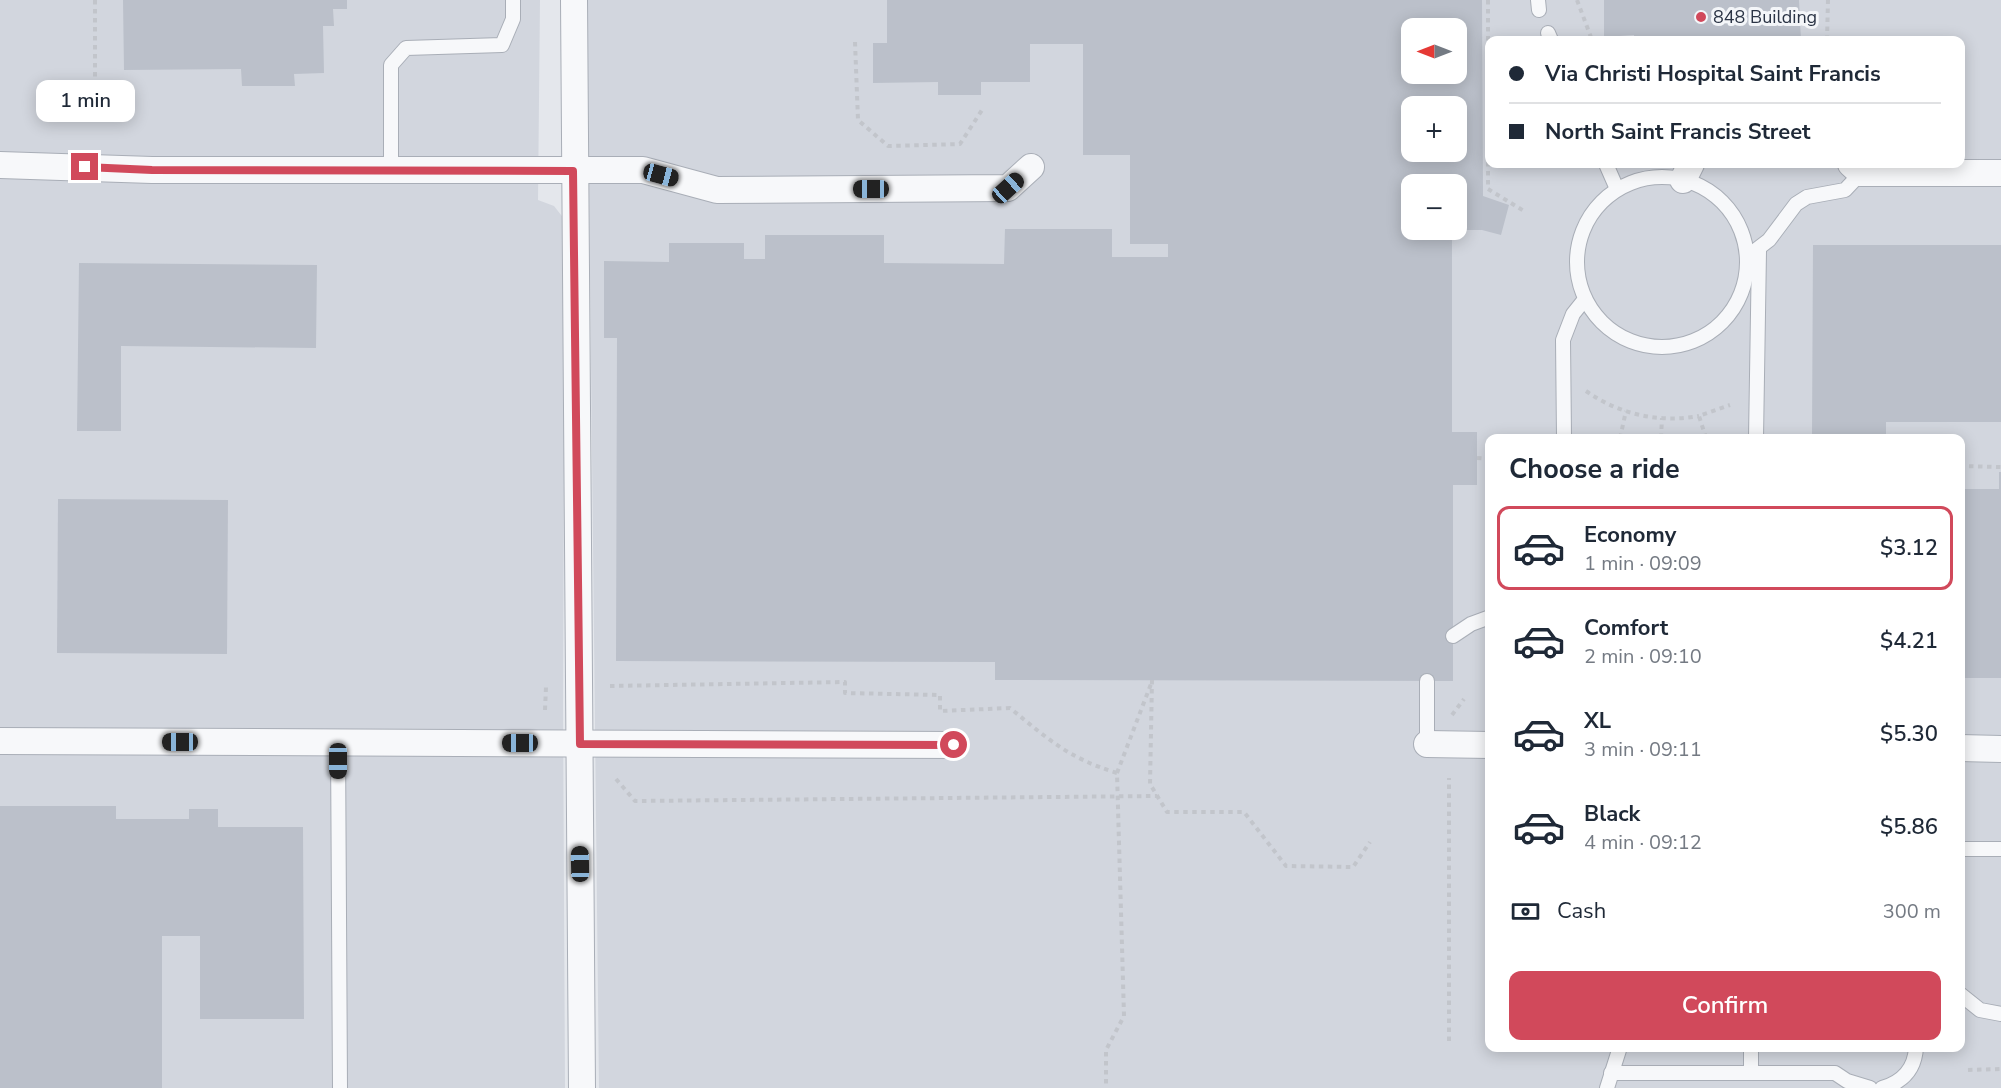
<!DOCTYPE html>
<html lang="en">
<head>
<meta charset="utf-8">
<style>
  :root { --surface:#fff; --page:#f6f6f7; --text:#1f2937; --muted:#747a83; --line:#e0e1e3; --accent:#d1495b }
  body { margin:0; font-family:"Nunito Sans",sans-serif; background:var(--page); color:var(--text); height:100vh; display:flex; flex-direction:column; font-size:22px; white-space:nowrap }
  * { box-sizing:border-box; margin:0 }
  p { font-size:20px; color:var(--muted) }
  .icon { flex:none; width:33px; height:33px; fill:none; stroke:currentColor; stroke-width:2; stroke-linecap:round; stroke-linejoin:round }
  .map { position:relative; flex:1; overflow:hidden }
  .drawer { position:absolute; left:1485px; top:434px; width:480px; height:618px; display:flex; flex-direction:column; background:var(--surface); border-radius:12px; box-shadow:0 3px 15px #0003 }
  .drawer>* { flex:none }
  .banner { position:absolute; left:1485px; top:36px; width:480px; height:132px; border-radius:12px; box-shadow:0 3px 15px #0003; display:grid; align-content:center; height:132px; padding:0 24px; background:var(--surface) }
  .needle { width:39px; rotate:270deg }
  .controls { position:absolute; left:1401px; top:18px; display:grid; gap:12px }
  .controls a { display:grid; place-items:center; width:66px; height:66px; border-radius:12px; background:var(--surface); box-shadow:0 3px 15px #0003; font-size:30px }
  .end { position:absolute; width:27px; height:27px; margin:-14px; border:8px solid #d1495b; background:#fff; box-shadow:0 0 0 3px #fff }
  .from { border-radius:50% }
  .bubble { position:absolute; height:42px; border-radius:12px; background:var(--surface); box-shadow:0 3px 15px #0003; font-size:20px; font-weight:600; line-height:42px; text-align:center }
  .car { position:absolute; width:18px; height:36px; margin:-18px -9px; border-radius:8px; box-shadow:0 0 4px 2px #0007; background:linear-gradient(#222 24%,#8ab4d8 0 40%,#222 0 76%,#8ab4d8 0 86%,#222 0) }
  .banner b { display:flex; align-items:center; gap:21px; height:57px; font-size:22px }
  .banner b+b { border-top:2px solid var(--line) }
  .banner i { width:15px; height:15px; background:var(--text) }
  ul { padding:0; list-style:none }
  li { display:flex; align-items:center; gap:18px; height:84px; margin:0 12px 9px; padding:0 12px; border:3px solid transparent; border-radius:12px }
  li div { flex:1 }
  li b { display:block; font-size:22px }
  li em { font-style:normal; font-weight:600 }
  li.on { border-color:var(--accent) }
  li>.icon { width:54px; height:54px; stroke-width:1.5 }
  h2 { padding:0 24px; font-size:27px; line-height:72px }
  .pay { display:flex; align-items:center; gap:15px; height:66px; padding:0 24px; font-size:22px }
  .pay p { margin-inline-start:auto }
  .cta { display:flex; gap:12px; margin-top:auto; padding:12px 24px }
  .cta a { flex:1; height:69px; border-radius:12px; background:var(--accent); color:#fff; font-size:24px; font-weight:600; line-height:69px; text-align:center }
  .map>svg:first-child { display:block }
  .built { fill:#d2d6de; fill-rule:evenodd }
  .building { fill:#bbc0ca; fill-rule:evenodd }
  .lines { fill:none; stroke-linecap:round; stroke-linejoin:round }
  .lane-casing { stroke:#a9aeb7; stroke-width:16 }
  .street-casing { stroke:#a9aeb7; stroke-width:28 }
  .path { stroke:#c2c5cb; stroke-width:4; stroke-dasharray:4.5 4.5; stroke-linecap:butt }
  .lane { stroke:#f7f8fa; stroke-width:14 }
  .street { stroke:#f7f8fa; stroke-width:26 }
  .route { stroke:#d1495b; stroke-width:8 }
  .poi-dot { fill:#d1495b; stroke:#f4f6f9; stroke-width:2 }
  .labels { text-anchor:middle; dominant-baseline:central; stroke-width:6; stroke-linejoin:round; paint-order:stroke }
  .poi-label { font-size:18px; fill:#2b3445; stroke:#f4f6f9; text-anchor:start }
</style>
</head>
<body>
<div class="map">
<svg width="2001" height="1088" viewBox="0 0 2001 1088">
  <rect width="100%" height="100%" fill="#e4e7ec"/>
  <g class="built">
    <polygon points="0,0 540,0 538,200 554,206 565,220 563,705 565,1088 0,1088"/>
    <path d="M587,0H2001V1088H599ZM1412,28H1456V74H1412ZM1490,40H1960V164H1490ZM1412,106H1456V152H1412ZM1412,184H1456V230H1412ZM1490,438H1960V1047H1490Z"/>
  </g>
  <g class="building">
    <polygon points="123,0 347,0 347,9 333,9 334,26 323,26 324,73 294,74 295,86 242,86 241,69 124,70"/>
    <path d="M887,0H1482L1483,196L1509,205L1501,235L1482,230H1456V184H1412V230H1452V432H1477V485H1453V681L995,680V662L616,661L617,338H604V261L669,262V243H744V259H765V235H884V263L1004,264L1005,229H1112V257H1168V244H1130V155H1083V44H1030V82H981V95H938V82L873,83V43H887ZM1412,28H1456V74H1412ZM1412,106H1456V152H1412Z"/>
    <polygon points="1604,0 1799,0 1801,40 1634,40 1634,35 1604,37"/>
    <polygon points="1813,245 2001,245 2001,422 1886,422 1886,438 1812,435"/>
    <polygon points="79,263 317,265 316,348 121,346 121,431 77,431"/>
    <polygon points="1999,472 2001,472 2001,678 1960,678 1960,489 1999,489"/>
    <polygon points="58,499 228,500 227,654 57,653"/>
    <polygon points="0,806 116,806 116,819 189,819 189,809 218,809 218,827 303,827 304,1019 200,1019 200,936 162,936 162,1088 0,1088"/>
  </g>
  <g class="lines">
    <g class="lane-casing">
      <g id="lane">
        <polyline points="1538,0 1539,10"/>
        <polyline points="1548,33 1551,40"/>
        <polyline points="1606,164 1617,189"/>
        <polyline points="391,171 391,65 406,48 502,45 513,19 513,0"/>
        <circle cx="1662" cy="262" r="85"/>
        <polyline points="1752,253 1769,240 1796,204 1807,197 1845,190 1861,173"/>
        <polyline points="1564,437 1563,340 1573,314 1585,299"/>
        <polyline points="1756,438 1759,251"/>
        <polyline points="1453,636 1471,624 1490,617"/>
        <polyline points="1427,681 1427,744"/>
        <polyline points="338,743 340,1088"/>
        <polyline points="1960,849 2001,849"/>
        <polyline points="1960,994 1980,1010 2001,1014"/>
        <polyline points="1751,1047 1751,1073"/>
        <polyline points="1611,1073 1835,1073 1847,1081 1870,1088"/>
        <polyline points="1607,1088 1620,1047"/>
        <path d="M1882,1088C1903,1082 1915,1069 1916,1047"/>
      </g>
    </g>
    <g class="street-casing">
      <g id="street">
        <polyline points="574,0 582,1088"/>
        <polyline points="1851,164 1861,173 2001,173"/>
        <polyline points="0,165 152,170 643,170 717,190 1008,188 1031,167"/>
        <polyline points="1683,180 1691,164"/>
        <polyline points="0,741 955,745"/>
        <polyline points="1427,744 1490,745"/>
        <polyline points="1960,748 2001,749"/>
      </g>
    </g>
    <g class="path">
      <polyline points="95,0 95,111"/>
      <polyline points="1488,0 1488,189 1524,211"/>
      <polyline points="1577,0 1592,40"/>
      <polyline points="1827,40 1828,0"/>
      <polyline points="855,42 858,120 888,146 960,144 982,110"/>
      <path d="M1586,391C1620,415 1660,423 1699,416"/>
      <polyline points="1620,438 1626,411"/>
      <polyline points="1661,438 1662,418"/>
      <polyline points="1706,438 1699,416 1730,405"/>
      <polyline points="1477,458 1490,459"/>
      <polyline points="1960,466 2001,467"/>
      <polyline points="1152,680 1150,784 1167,812 1244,812 1286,866 1353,867 1370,842"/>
      <path d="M610,686L845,682V693L940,695V711L1010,708C1048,739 1068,758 1117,773L1124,1016L1106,1050V1088"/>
      <polyline points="545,710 546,687"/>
      <polyline points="1452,715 1464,699"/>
      <polyline points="1117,773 1151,684"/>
      <polyline points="616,779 635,801 1157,796"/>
      <polyline points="1449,1041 1449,778"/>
      <polyline points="1968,1070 2001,1069"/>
    </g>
    <use href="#lane" class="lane"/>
    <use href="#street" class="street"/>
  </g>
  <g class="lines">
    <polyline class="route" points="85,167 152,170 573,171 580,744 954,745"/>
  </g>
  <circle class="poi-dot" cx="1701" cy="17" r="6"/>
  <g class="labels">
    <g class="poi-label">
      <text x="1713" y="17">848 Building</text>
    </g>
  </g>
</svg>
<div class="controls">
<a><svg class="needle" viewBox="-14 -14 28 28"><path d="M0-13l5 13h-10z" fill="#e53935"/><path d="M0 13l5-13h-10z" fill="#747a83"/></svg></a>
<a>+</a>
<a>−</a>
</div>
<i class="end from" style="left:954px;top:745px"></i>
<i class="end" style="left:85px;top:167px"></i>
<div class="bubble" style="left:36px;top:80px;width:99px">1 min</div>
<i class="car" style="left:661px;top:175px;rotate:105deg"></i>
<i class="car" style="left:1008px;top:188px;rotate:48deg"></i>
<i class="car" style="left:871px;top:189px;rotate:270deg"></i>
<i class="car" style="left:180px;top:742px;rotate:270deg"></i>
<i class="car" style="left:520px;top:743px;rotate:270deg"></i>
<i class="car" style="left:338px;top:761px;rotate:180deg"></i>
<i class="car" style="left:580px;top:864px;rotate:359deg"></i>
<div class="banner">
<b><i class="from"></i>Via Christi Hospital Saint Francis</b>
<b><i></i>North Saint Francis Street</b>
</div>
<section class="drawer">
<h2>Choose a ride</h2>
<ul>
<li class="on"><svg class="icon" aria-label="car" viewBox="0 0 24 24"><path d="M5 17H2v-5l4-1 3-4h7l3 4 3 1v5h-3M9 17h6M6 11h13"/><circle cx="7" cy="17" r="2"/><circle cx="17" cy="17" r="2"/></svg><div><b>Economy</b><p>1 min · 09:09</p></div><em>$3.12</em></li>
<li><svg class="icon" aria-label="car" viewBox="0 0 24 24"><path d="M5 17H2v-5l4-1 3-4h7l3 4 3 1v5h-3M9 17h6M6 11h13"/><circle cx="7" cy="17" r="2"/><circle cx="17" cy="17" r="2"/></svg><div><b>Comfort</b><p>2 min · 09:10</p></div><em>$4.21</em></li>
<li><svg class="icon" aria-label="car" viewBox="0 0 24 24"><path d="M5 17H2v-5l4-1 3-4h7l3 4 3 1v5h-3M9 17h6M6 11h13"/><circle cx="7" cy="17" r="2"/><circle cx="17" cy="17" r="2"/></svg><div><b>XL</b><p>3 min · 09:11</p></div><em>$5.30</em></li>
<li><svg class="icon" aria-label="car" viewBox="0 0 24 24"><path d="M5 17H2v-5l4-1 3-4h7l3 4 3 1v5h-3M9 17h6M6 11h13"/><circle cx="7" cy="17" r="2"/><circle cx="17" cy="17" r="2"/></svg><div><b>Black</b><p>4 min · 09:12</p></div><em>$5.86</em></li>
</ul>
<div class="pay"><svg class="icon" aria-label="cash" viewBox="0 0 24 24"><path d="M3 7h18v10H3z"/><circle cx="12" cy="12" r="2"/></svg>Cash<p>300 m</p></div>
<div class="cta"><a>Confirm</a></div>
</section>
</div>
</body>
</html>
